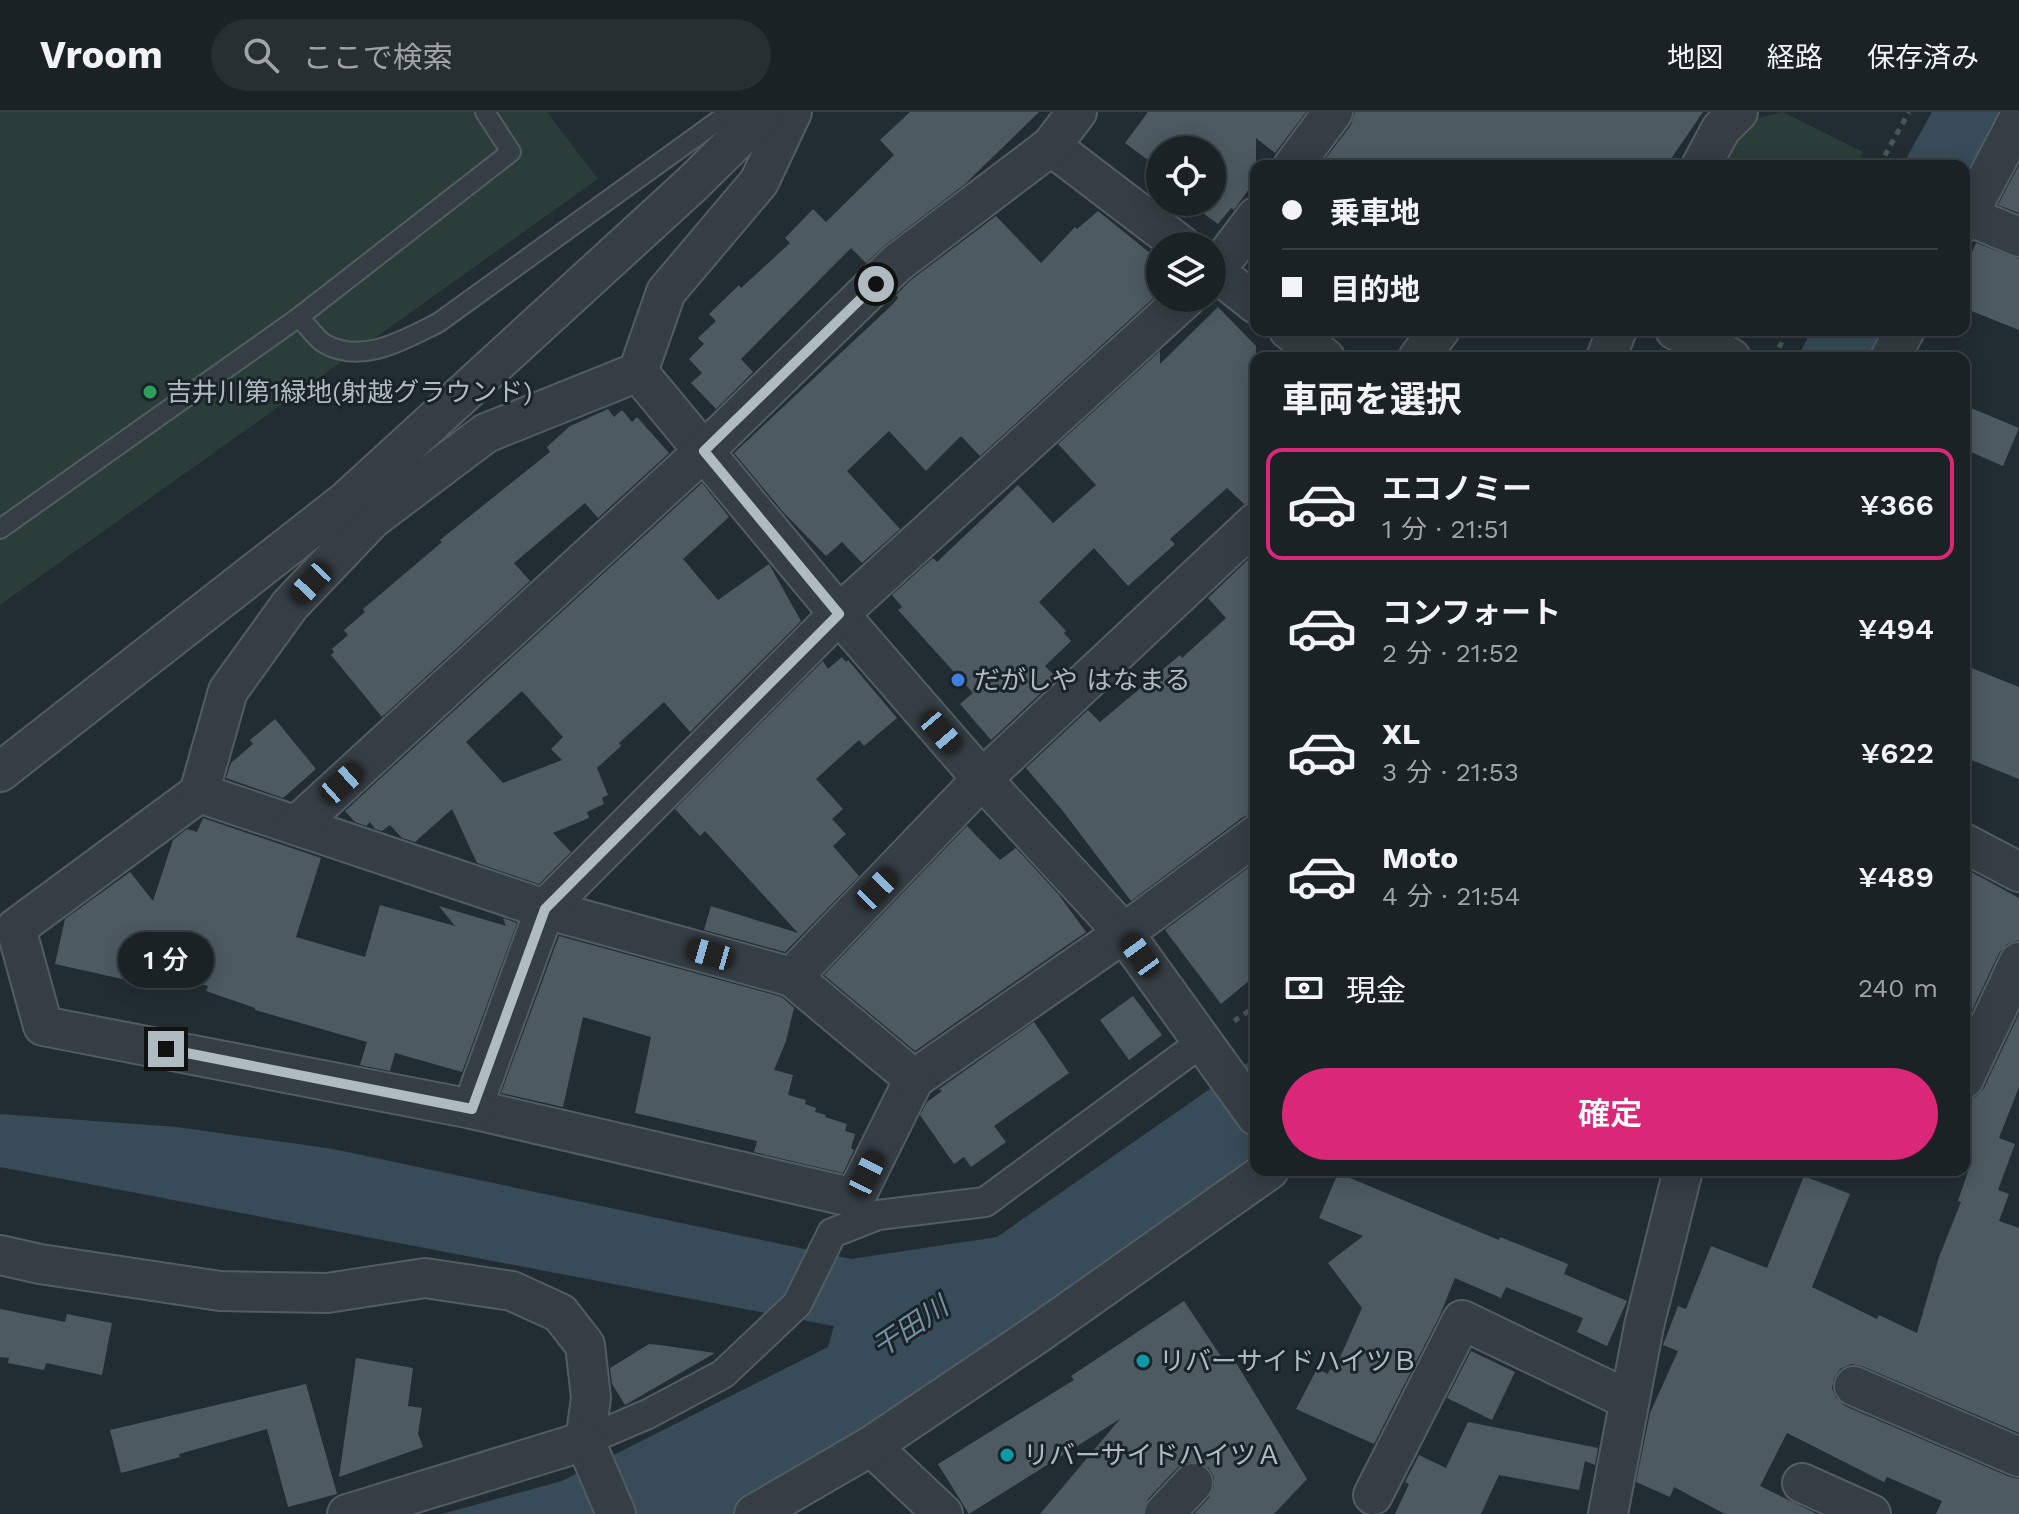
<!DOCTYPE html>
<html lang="ja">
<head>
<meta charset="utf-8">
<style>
  :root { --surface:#1a2226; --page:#272f32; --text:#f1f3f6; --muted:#9fa4a7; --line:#383f43; --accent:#db2777 }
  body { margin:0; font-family:"Work Sans","Noto Sans JP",sans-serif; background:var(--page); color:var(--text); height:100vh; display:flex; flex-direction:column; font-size:30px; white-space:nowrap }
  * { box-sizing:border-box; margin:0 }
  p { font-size:26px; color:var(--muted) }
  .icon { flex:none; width:44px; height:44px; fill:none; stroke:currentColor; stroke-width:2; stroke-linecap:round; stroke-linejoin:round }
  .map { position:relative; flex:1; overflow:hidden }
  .side { position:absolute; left:1250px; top:240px; width:720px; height:824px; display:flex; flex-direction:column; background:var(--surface); border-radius:16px; box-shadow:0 4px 20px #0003,0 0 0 2px var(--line) }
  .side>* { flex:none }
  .banner { position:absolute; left:1250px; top:48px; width:720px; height:176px; border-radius:16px; box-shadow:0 4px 20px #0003,0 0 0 2px var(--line); display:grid; align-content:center; height:176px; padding:0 32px; background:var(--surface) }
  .buttons { position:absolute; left:1146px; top:24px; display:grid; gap:16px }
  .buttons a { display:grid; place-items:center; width:80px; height:80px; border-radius:50%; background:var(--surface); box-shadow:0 4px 20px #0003,0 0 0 2px var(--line); font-size:40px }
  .end { position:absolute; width:36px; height:36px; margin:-18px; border:10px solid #afbac1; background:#111; box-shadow:0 0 0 4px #111 }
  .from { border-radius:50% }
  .bubble { position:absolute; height:56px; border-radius:28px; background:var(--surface); box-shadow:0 4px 20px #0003,0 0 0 2px var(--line); font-size:26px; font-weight:600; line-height:56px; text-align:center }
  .car { position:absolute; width:24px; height:48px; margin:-24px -12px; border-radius:10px; box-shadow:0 0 6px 2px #0007; background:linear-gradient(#222 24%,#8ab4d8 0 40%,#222 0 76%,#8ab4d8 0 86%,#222 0) }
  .banner b { display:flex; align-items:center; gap:28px; height:76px; font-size:30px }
  .banner b+b { border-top:2px solid var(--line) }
  .banner i { width:20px; height:20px; background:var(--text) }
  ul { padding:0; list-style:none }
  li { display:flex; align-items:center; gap:24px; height:112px; margin:0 16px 12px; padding:0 16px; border:4px solid transparent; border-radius:16px }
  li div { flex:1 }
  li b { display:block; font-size:30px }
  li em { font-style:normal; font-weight:600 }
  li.selected { border-color:var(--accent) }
  li>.icon { width:72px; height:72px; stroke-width:1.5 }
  h2 { padding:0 32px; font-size:36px; line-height:96px }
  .pay { display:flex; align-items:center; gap:20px; height:88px; padding:0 32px; font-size:30px }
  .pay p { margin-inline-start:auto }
  .button { display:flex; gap:16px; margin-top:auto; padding:16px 32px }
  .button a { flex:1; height:92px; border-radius:48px; background:var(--accent); color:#fff; font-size:32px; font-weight:600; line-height:92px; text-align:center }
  header { display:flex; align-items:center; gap:48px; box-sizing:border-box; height:112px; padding:0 40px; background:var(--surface); border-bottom:2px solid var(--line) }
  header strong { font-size:38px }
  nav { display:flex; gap:44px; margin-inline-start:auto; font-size:28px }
  .search { width:560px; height:72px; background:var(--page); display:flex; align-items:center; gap:20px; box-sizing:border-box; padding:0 28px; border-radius:44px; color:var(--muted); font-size:30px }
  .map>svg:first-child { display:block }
  .green { fill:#2a3d38 }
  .water { fill:#374c58 }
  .building { fill:#4d5a61; fill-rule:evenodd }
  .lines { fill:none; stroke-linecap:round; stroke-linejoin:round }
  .service-casing { stroke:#525c62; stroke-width:22 }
  .pedestrian-casing { stroke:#525c62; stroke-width:32 }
  .minor-casing { stroke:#525c62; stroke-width:42 }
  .path { stroke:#485856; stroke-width:5; stroke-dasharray:6 6; stroke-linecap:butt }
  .service { stroke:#353e44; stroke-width:18 }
  .pedestrian { stroke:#353e44; stroke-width:28 }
  .minor { stroke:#353e44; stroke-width:38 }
  .route { stroke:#afbac1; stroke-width:10 }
  .leisure-dot { fill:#2e9e5b; stroke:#1a2328; stroke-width:3 }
  .shop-dot { fill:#3f7fe0; stroke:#1a2328; stroke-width:3 }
  .culture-dot { fill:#0f9aa8; stroke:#1a2328; stroke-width:3 }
  .labels { text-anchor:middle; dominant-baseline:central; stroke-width:6; stroke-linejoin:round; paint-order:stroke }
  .poi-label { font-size:26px; fill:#afbac1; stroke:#1a2328; text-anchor:start }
  .water-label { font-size:28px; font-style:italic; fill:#7391a1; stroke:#1a2328 }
</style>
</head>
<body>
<header>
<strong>Vroom</strong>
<div class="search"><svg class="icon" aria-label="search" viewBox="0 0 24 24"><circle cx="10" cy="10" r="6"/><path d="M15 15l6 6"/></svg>ここで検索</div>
<nav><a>地図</a><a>経路</a><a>保存済み</a></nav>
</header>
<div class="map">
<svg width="2019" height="1402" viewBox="0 0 2019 1402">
  <rect width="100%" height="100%" fill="#222d33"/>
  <g class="green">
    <polygon points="0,0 547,0 598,67 0,493"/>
    <polygon points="1783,0 1863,40 1856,54 1718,54 1739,11"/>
  </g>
  <g class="water">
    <polygon points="1932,0 2002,0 1964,72 1964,54 1902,54"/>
    <polygon points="1812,218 1887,218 1872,246 1797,246"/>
    <polygon points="1256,945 1256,1058 736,1402 442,1402 562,1369 828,1235 834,1214 0,1055 0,1002 177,1015 333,1037 851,1147 997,1125"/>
  </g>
  <g class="building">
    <polygon points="910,0 1039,0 965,72 884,134 866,151 851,136 741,247 753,260 716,297 691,271 702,261 689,247 704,232 698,226 716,209 709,202 739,173 741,176 790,131 785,126 813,97 826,110 894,43 880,28"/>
    <polygon points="1148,0 1306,0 1275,41 1256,26 1256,67 1234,98 1231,96 1218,112 1193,94 1195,90 1212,90 1212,38 1160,38 1160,57 1125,31"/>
    <polygon points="1355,0 1703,0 1666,54 1320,54 1351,13"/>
    <polygon points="2019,53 2019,101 1998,93"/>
    <polygon points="1098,99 1160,149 1160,180 980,344 961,324 926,359 889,319 847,359 900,417 862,451 842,430 826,444 784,401 734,341 892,193 898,186 896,183 911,168 996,104 1041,151 1075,115 1077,117"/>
    <polygon points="1976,131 2019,147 2019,218 1964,196 1964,146 1969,147"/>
    <polygon points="1218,195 1256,234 1256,389 1244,392 1227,376 1170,427 1175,432 1128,474 1094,436 1039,490 1066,519 1064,521 1071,529 1045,554 1057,566 991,628 960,592 973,581 898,498 902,495 892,483 933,446 937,450 1018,373 1053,411 1096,373 1058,332 1160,239 1160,252"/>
    <polygon points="1964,293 2019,316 2003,354 1964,337"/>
    <polygon points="608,297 614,305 622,298 632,310 637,305 669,341 598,406 585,391 514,451 530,469 382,605 331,543 334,540 332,537 348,523 344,518 365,500 363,497 442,430 440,428 550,340 547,335 570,314"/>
    <path d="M702,371L729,405L683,447L718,488L769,452L801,509L690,620L664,590L619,631L621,634L597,656L608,683L602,686L604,692L587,700L589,706L553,721L571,740L539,772L477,751L452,697L415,730L402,726L390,713L382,719L375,717L370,710L366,714L355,710L345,699ZM522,579L563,625L551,637L562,648L503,671L466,630Z"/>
    <polygon points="1256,440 1256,541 1250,547 1256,553 1256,701 1243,705 1131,789 1062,698 1026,656 1088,598 1100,610 1180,543 1182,546 1226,506 1208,486"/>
    <polygon points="842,545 846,550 848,548 897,606 864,634 859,628 816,667 843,697 832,707 846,722 833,734 859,764 785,840 704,818 711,794 798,821 705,719 700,724 675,697 823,549 828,557"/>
    <polygon points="1964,553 2019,575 2019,667 1964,645"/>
    <polygon points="275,607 316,657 283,686 226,666 231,651 253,632 250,628"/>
    <polygon points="203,706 321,746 296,825 365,845 380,793 455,814 439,794 506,814 503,806 517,811 462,960 395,941 390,959 360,953 367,930 255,898 255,896 206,879 208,874 143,855 140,871 55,852 65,807 130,760 153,789 173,728 187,717 197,720"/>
    <polygon points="967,714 1000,748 1016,736 1059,783 1086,820 915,939 824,863"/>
    <polygon points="1256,750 1256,863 1221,892 1165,818"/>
    <polygon points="1964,756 2019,786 2019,828 2007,832 1999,841 1964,915"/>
    <polygon points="559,824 782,885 794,896 786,929 774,958 793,963 788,983 806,988 805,992 816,996 815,1000 826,1003 825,1005 847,1012 845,1019 855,1022 851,1036 854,1038 843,1061 754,1040 757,1029 635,1001 651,925 583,905 563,995 501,981"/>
    <polygon points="1133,884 1162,923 1129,948 1100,908"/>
    <polygon points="2019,902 2019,975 1999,1026 2015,1032 1998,1078 2009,1082 1999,1109 2019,1116 2019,1321 1862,1254 1851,1252 1840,1257 1834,1266 1832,1276 1836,1286 1845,1294 2010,1365 2019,1367 2019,1402 1936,1402 1942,1389 1887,1365 1884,1370 1787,1321 1760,1374 1817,1402 1725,1402 1674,1375 1670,1385 1636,1370 1650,1301 1678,1239 1663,1233 1678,1194 1686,1197 1711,1134 1767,1156 1804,1064 1850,1082 1812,1175 1877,1207 1879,1203 1917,1221 1939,1145 1961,1090 1958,1089 1971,1051 1964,1047 1964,989 1976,985 1984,976"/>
    <polygon points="1034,910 1069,961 994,1014 1006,1030 971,1055 964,1045 954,1052 920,1003 927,990 942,979 939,977"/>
    <polygon points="1338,1061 1499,1128 1500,1125 1568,1152 1564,1162 1627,1189 1607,1234 1577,1220 1583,1206 1506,1175 1501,1186 1455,1166 1440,1203 1374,1332 1296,1297 1317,1257 1328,1262 1330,1257 1334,1259 1362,1196 1328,1151 1363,1124 1319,1106"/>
    <polygon points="1184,1189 1226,1252 1233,1246 1307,1367 1274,1402 1194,1402 1209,1386 1214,1375 1214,1365 1209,1356 1197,1350 1186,1350 1177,1356 1148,1387 1143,1402 1040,1402 1120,1307 969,1402 938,1352 1074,1268 1071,1264"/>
    <polygon points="0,1197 65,1210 67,1202 112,1211 102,1263 46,1251 44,1258 8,1251 9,1246 0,1245"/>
    <polygon points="649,1232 660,1233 715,1241 625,1293 612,1272 610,1256"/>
    <polygon points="1471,1239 1515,1260 1492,1308 1447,1286"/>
    <polygon points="356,1246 413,1256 408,1294 422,1296 418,1322 423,1335 339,1365"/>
    <polygon points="306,1272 337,1382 288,1395 267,1317 179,1342 180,1345 121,1361 110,1318"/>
    <polygon points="1468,1310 1598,1336 1595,1353 1585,1349 1579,1378 1499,1363 1481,1402 1395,1402 1409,1372 1405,1370 1419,1343 1446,1356"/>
  </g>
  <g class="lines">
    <g class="service-casing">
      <g id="service">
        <path d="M299,205C307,213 316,227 325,232C363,253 405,227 438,211L730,0"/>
        <polyline points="0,417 299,205 511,40 485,0"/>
      </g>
    </g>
    <g class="pedestrian-casing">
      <polyline id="pedestrian" points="585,1329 648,1302 723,1262 797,1192 832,1121 878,1103 985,1090 1202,930"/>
    </g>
    <g class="minor-casing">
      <g id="minor">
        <polyline points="1051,34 1182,134"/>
        <polyline points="1293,54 1333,0"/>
        <polyline points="1701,54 1721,17 1738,0"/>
        <polyline points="1968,104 2019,125"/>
        <polyline points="1964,111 2019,6"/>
        <polyline points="1212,157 1256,192"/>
        <polyline points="1212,163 1256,105"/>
        <polyline points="1289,218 1325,246"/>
        <polyline points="1675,218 1731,246"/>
        <polyline points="1418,246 1440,218"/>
        <polyline points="1606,246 1617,218"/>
        <polyline points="1890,246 1905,218"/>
        <polyline points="638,260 486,321 372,407 290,493 228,579 199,681 16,816 43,914 472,997 855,1086 914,967 1124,821 982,667 839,502 638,260 666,180 759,70 792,0"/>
        <polyline points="0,660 346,389 692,72 765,0"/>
        <polyline points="199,681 545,797 792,865 914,967"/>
        <polyline points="297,713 704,339 897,151 1051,34 1077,0"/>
        <polyline points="1256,723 1124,821 1256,1004"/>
        <polyline points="1964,731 2019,760"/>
        <polyline points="792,865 982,667 1256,410"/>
        <polyline points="1964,967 2019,850"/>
        <polyline points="472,997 545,797 839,502 1186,186"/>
        <polyline points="0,1143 40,1152 220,1179 327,1181 425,1166 512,1179 560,1201 585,1233 591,1286 585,1329 616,1402"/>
        <polyline points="1854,1274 2019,1345"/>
        <polyline points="871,1334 943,1402"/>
        <polyline points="1802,1371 1871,1402"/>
        <polyline points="1373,1383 1462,1208 1629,1288"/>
        <polyline points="347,1402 585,1329"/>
        <polyline points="754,1402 871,1334 1037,1222 1269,1058"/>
        <polyline points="1164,1402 1193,1371"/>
        <polyline points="1608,1402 1644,1214 1683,1058"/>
      </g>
    </g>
    <g class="path">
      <polyline points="1879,54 1909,0"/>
      <polyline points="1773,246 1789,218"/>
      <polyline points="1234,909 1256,894"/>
    </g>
    <use href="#service" class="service"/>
    <use href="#pedestrian" class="pedestrian"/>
    <use href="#minor" class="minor"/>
  </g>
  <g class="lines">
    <polyline class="route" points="166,937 472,997 545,797 839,502 704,339 876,172"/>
  </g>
  <circle class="leisure-dot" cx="150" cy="280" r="8"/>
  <circle class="shop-dot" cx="958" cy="568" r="8"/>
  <g class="culture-dot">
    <circle cx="1143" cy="1249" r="8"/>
    <circle cx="1007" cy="1343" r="8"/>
  </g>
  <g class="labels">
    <g class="poi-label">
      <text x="166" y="280">吉井川第1緑地(射越グラウンド)</text>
      <text x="974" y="568">だがしや はなまる</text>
      <text x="1159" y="1249">リバーサイドハイツＢ</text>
      <text x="1023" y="1343">リバーサイドハイツＡ</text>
    </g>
    <g class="water-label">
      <text transform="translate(910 1215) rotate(-34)">干田川</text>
    </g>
  </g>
</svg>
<div class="buttons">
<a><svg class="icon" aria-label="locate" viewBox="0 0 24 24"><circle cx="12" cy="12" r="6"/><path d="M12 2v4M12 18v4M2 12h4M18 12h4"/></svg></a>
<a><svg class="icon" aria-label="layers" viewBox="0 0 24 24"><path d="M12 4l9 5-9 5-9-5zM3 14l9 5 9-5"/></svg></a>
</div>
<i class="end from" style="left:876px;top:172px"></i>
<i class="end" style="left:166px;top:937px"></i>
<div class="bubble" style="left:118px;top:820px;width:96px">1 分</div>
<i class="car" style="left:311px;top:471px;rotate:223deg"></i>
<i class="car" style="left:941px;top:620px;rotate:139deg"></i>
<i class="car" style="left:342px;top:671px;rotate:48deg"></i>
<i class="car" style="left:877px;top:777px;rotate:44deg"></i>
<i class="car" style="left:710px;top:842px;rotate:286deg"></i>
<i class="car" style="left:1140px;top:843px;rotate:324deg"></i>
<i class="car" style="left:867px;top:1062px;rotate:26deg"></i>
<div class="banner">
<b><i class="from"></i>乗車地</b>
<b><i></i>目的地</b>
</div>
<section class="side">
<h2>車両を選択</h2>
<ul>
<li class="selected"><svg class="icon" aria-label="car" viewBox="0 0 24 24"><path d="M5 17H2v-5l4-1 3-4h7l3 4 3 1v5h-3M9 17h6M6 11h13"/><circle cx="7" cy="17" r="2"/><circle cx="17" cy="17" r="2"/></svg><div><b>エコノミー</b><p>1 分 · 21:51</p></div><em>¥366</em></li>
<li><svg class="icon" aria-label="car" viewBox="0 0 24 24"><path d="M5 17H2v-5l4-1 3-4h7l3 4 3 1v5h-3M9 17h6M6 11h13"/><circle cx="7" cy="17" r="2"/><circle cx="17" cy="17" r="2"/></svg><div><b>コンフォート</b><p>2 分 · 21:52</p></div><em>¥494</em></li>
<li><svg class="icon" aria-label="car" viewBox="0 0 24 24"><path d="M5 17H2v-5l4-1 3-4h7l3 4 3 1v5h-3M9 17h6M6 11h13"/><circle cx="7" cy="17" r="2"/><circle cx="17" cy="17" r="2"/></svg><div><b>XL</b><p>3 分 · 21:53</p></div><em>¥622</em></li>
<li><svg class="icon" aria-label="car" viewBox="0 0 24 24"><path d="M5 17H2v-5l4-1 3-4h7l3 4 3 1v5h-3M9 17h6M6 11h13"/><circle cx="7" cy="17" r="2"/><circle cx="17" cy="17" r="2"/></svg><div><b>Moto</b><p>4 分 · 21:54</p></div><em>¥489</em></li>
</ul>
<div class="pay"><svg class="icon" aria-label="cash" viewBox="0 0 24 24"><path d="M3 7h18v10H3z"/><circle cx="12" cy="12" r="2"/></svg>現金<p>240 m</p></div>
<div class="button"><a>確定</a></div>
</section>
</div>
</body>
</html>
